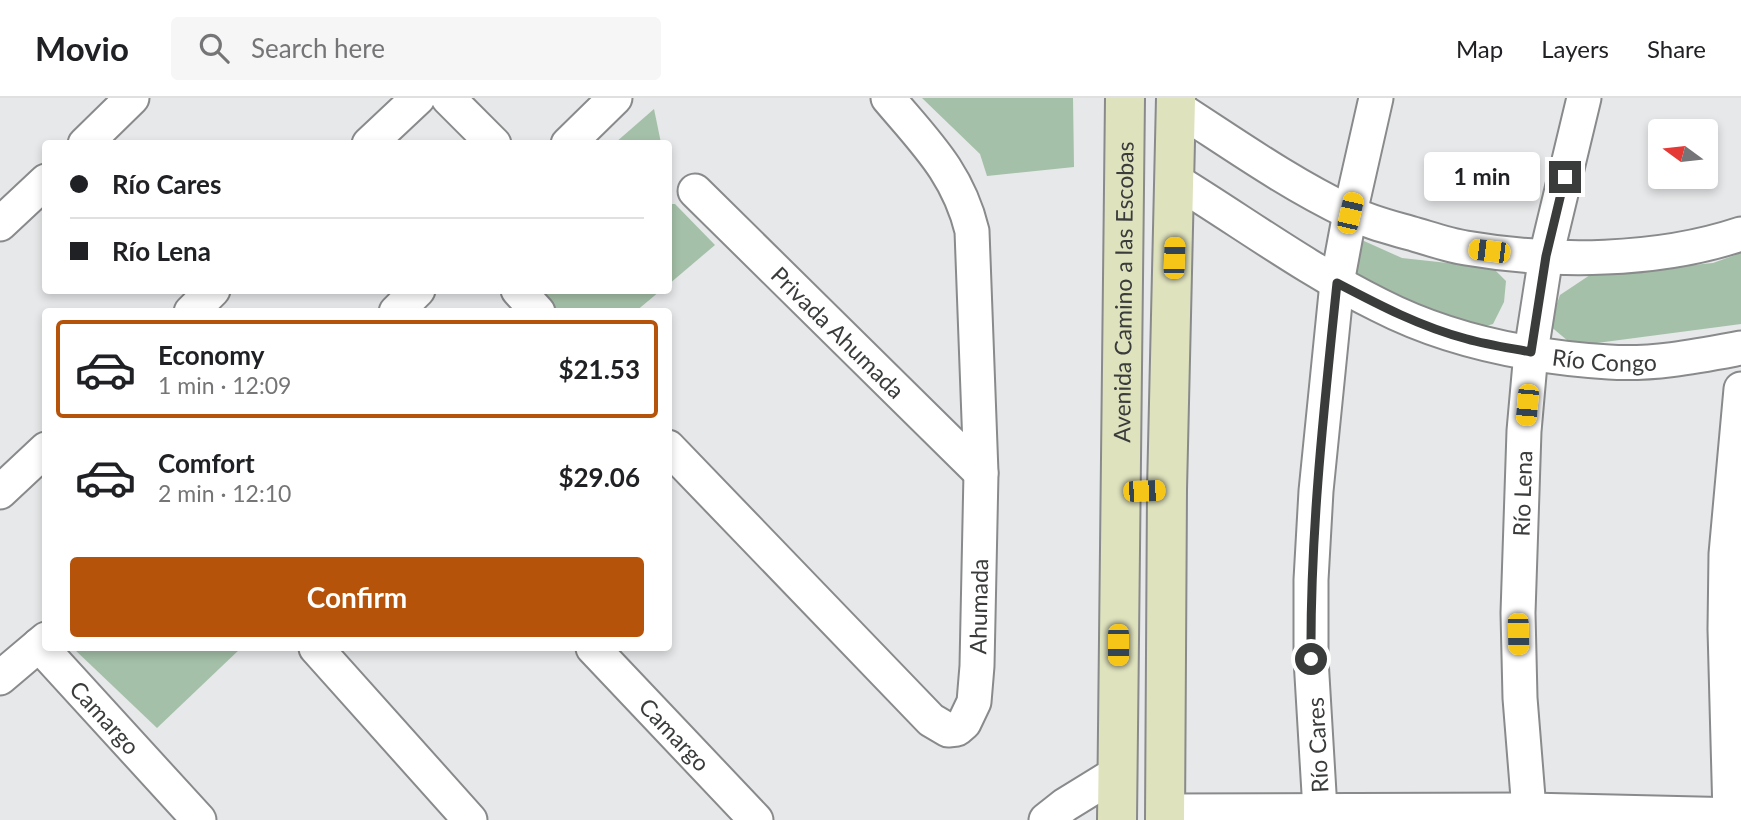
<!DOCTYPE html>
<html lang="en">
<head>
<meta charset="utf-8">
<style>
  :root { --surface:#fff; --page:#f6f6f6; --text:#202124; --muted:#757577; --line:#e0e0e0; --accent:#b45309 }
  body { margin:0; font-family:Lato,sans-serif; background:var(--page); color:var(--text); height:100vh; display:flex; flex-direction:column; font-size:26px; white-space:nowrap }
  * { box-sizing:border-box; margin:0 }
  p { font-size:23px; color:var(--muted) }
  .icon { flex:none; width:38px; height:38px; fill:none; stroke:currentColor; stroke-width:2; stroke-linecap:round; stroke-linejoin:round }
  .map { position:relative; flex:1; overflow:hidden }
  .sheet { position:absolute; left:42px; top:210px; width:630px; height:343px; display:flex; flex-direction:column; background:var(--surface); border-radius:7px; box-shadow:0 4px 10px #0003 }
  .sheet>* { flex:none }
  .guide { position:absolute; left:42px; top:42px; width:630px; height:154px; border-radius:7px; box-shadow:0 4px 10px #0003; display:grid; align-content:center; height:154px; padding:0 28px; background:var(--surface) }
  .needle { width:46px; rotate:285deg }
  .fabs { position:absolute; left:1648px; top:21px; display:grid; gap:14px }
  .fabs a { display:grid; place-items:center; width:70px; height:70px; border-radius:7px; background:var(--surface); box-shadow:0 4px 10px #0003; font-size:35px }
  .end { position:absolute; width:32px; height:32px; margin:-16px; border:9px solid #3a3b3b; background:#fff; box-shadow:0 0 0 4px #fff }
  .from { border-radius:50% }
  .bubble { position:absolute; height:49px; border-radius:7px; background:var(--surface); box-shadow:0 4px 10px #0003; font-size:23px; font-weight:700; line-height:49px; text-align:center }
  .car { position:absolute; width:21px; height:42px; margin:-21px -10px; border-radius:9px; box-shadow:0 0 5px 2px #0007; background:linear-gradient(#f5c518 24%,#345 0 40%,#f5c518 0 76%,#345 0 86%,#f5c518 0) }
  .guide b { display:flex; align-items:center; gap:24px; height:66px; font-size:26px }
  .guide b+b { border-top:2px solid var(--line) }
  .guide i { width:18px; height:18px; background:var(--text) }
  ul { padding:12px 0 0; list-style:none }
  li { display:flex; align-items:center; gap:21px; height:98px; margin:0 14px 10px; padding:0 14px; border:4px solid transparent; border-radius:7px }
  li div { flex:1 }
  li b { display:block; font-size:26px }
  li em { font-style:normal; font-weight:700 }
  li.selected { border-color:var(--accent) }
  li>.icon { width:63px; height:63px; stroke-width:1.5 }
  .action { display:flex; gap:14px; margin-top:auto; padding:14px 28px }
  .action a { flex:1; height:80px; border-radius:7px; background:var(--accent); color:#fff; font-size:28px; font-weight:700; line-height:80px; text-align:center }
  header { display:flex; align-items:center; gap:42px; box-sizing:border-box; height:98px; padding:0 35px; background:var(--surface); border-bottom:2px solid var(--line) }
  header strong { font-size:33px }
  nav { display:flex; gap:38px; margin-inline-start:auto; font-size:24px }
  .search { width:490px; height:63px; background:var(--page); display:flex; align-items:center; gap:18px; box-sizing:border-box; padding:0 24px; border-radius:7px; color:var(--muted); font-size:26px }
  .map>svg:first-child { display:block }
  .green { fill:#a4c0a8 }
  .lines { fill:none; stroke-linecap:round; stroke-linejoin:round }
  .street-casing { stroke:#898a8b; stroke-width:37 }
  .secondary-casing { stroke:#898a8b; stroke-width:42 }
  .street { stroke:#fff; stroke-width:33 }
  .secondary { stroke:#dee2bd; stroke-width:38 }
  .route { stroke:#3a3b3b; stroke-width:9 }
  .labels { text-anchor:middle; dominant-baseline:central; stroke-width:5; stroke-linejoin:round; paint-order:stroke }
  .street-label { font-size:23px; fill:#3a3b3b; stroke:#fff }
</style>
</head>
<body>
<header>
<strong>Movio</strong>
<div class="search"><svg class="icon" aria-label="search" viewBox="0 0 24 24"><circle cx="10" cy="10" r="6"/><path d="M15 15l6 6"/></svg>Search here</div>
<nav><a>Map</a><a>Layers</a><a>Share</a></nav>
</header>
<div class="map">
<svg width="1741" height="722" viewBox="0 0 1741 722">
  <rect width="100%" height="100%" fill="#e6e8e9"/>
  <g class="green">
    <polygon points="922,0 1073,0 1074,69 987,78 980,56"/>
    <polygon points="654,11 661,45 615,45"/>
    <polygon points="669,106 675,106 715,147 669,186"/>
    <polygon points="1355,139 1402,160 1493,170 1506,183 1504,204 1493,226 1469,233 1352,180"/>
    <polygon points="1741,155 1741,226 1574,248 1549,227 1560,197 1590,177 1713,165"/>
    <polygon points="527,193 660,193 635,214 551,213"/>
    <polygon points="73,550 241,550 157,630"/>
  </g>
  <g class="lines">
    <g class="street-casing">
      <g id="street">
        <polyline points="448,0 494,46"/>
        <path d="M1176,9C1232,45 1288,85 1349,114C1368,124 1389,129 1410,135C1428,140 1447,147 1466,150C1554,165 1657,164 1741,136"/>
        <polyline points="85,46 132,0"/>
        <polyline points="369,46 418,0"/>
        <polyline points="568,46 615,0"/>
        <path id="s1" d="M1176,83C1244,125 1308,172 1379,207C1449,243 1532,259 1609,264C1653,267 1698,258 1741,250"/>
        <path id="s2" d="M695,93L981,375"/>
        <polyline points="0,126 46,83"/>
        <polyline points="518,192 538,214"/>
        <polyline points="191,214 213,192"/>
        <polyline points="396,214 418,192"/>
        <path id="s3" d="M668,349L931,622L948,632L957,631L964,625L974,604L977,568L981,375L972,133C958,75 925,44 888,0"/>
        <polyline points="0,394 46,351"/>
        <path id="s4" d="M39,547L199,722"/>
        <polyline points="316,550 470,722"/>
        <path id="s5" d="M593,550L756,722"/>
        <polyline points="0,580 46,541"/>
        <polyline points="1320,712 1311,561 1311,482 1316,393 1337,185 1350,115 1376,0"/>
        <path id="s6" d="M1529,712L1520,600L1518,515L1524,333L1531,254L1546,158L1584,0"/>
        <polyline points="1165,713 1529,712 1741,717"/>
        <polyline points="1730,717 1725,531 1726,456 1741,291"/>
        <polyline points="1046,722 1065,707 1117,675"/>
      </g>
    </g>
    <g class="secondary-casing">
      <g id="secondary">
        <path id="s7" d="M1117,722L1125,0"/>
        <polyline points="1165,722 1167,392 1176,0"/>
      </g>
    </g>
    <use href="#street" class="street"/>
    <use href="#secondary" class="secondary"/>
  </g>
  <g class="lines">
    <path class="route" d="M1311,561C1310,435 1324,310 1337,185C1379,207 1421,229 1467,241C1488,247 1510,250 1531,254L1546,158L1565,79"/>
  </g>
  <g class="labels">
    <g class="street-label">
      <text stroke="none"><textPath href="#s7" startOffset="528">Avenida Camino a las Escobas</textPath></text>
      <text stroke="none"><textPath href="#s2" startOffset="201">Privada Ahumada</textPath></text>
      <text stroke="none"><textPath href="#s1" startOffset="472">Río Congo</textPath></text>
      <text stroke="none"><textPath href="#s6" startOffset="317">Río Lena</textPath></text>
      <text stroke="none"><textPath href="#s3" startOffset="536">Ahumada</textPath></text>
      <text stroke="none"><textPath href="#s4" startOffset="98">Camargo</textPath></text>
      <text stroke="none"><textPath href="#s5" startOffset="119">Camargo</textPath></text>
      <text transform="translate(1317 647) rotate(-93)">Río Cares</text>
    </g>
  </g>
</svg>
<div class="fabs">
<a><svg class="needle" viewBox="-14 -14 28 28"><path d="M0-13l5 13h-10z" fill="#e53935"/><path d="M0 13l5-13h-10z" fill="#757577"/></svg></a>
</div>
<i class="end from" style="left:1311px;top:561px"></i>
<i class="end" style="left:1565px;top:79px"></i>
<div class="bubble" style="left:1424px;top:54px;width:116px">1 min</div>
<i class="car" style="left:1350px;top:115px;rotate:13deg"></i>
<i class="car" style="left:1489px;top:153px;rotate:277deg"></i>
<i class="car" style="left:1174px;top:160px;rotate:2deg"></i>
<i class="car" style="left:1527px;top:307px;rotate:185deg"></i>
<i class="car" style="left:1144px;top:393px;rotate:88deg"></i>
<i class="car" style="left:1518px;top:536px;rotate:179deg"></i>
<i class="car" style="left:1118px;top:547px;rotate:180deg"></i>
<div class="guide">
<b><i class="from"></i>Río Cares</b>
<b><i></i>Río Lena</b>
</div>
<section class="sheet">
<ul>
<li class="selected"><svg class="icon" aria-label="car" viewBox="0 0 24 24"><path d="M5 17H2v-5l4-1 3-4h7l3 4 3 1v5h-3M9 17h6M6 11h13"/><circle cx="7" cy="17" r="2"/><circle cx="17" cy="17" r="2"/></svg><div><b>Economy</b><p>1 min · 12:09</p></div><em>$21.53</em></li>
<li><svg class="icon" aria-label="car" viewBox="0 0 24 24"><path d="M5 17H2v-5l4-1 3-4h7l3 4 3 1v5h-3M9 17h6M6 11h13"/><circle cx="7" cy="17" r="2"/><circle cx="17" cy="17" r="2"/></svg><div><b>Comfort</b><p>2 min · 12:10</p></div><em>$29.06</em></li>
</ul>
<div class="action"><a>Confirm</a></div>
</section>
</div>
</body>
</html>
